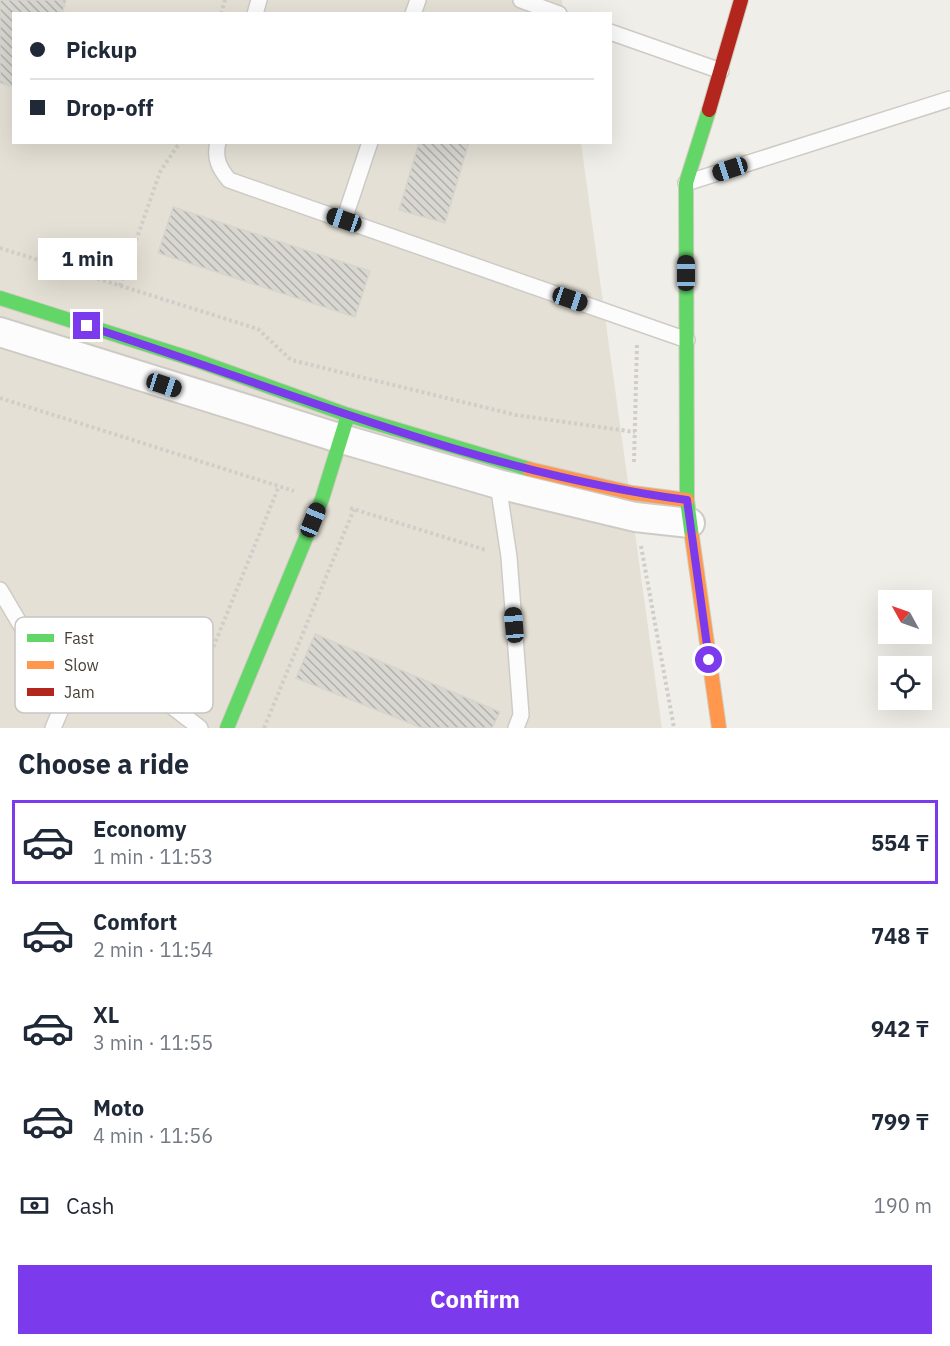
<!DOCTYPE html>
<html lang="en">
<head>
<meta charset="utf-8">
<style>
  :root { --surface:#fff; --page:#f2f2f3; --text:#1f2937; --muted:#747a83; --line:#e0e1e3; --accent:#7c3aed }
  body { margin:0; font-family:"IBM Plex Sans",sans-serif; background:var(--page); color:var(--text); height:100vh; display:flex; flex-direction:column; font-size:22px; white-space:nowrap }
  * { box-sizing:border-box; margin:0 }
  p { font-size:20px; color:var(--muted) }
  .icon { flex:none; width:33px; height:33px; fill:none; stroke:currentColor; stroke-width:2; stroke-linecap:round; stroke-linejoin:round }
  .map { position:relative; height:728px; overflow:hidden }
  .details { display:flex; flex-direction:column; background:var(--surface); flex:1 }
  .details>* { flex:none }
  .hud { position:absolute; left:12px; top:12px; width:600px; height:132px; border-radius:0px; box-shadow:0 6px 24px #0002; display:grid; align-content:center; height:132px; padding:0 18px; background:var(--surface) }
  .needle { width:39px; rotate:310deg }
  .buttons { position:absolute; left:878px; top:590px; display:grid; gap:12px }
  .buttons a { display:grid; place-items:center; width:54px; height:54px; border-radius:0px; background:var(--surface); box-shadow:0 6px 24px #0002; font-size:30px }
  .end { position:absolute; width:27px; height:27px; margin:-14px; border:8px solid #7c3aed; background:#fff; box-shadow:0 0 0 3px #fff }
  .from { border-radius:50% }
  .bubble { position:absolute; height:42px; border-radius:0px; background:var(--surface); box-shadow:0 6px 24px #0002; font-size:20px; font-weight:800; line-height:42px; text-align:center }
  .car { position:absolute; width:18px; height:36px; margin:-18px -9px; border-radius:8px; box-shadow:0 0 4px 2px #0007; background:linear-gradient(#222 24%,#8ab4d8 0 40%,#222 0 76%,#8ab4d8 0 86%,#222 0) }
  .hud b { display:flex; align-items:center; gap:21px; height:57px; font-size:22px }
  .hud b+b { border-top:2px solid var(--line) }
  .hud i { width:15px; height:15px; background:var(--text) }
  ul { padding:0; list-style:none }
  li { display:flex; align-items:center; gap:18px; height:84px; margin:0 12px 9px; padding:0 6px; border:3px solid transparent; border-radius:0px }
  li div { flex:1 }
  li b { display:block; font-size:22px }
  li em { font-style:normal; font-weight:800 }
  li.active { border-color:var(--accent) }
  li>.icon { width:54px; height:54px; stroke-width:1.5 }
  h2 { padding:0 18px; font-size:27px; line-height:72px }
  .pay { display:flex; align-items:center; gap:15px; height:66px; padding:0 18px; font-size:22px }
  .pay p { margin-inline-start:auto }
  .action { display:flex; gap:12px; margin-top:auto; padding:12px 18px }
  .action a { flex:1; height:69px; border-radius:0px; background:var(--accent); color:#fff; font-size:24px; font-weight:800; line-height:69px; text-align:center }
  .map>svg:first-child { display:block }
  .residential { fill:#e4e0d5 }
  .building { fill:url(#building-back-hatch); stroke:#d8d5ce; stroke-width:1.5 }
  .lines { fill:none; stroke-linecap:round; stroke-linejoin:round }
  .lane-casing { stroke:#cecbc6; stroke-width:18 }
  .street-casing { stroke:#cecbc6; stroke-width:32 }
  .fast-casing { stroke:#d0cbbf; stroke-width:16 }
  .slow-casing { stroke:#d0cbbf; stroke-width:16 }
  .jam-casing { stroke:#d0cbbf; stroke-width:16 }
  .path { stroke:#d1cec9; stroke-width:4; stroke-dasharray:3 3; stroke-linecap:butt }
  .lane { stroke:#fdfcfc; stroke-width:15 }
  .street { stroke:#fdfcfc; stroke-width:28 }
  .fast { stroke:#63d668; stroke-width:14 }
  .slow { stroke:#ff974d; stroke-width:14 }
  .jam { stroke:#b3261e; stroke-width:14 }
  .route { stroke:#7c3aed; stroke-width:8 }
  .key { fill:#fff; stroke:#c8c5c2; stroke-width:1.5 }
  .key-label { font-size:16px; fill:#463f34 }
</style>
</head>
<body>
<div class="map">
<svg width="950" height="728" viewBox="0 0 950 728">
  <defs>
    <pattern id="building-back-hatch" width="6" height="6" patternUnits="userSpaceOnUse" patternTransform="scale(1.5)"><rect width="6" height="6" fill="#d9d7d1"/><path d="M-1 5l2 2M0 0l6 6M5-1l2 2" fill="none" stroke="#b2b0aa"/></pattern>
  </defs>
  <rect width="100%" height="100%" fill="#f0eee8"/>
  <polygon class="residential" points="0,0 562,0 563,13 14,14 14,142 581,143 662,728 0,728"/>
  <g class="building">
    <polygon points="0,0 66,0 62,14 14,14 14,87 0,83"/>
    <polygon points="419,142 469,142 445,223 399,210"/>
    <polygon points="173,207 370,271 355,317 158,253"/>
    <polygon points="315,634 500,712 492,728 422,728 296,678"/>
  </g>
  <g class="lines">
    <g class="lane-casing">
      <g id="lane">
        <polyline points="521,0 559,14"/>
        <polyline points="255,14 259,0"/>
        <polyline points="413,14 418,0"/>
        <polyline points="610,32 721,71"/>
        <path d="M218,142C214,158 219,168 229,180L687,340"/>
        <polyline points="686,183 950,99"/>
        <polyline points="344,220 370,142"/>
        <polyline points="498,484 509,557 521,715 516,728"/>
        <polyline points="0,590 65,700 53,728"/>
        <polyline points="65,700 100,676 148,688 200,728"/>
      </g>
    </g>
    <g class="street-casing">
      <polyline id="street" points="0,332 342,439 498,484 635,517 690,523"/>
    </g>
    <g class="fast-casing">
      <g id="fast">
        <polyline points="0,298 195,360 348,415 529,469"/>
        <polyline points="692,537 687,500 686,183 709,110"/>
        <polyline points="227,728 322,499 348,415"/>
      </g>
    </g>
    <g class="slow-casing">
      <g id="slow">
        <polyline points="529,469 632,493 687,500"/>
        <polyline points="692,537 719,728"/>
      </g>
    </g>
    <g class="jam-casing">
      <polyline id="jam" points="709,110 741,0"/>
    </g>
    <g class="path">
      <polyline points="221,14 225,0"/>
      <polyline points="0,248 258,329 291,360 516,415 635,432"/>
      <polyline points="120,286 160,172 180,142"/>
      <polyline points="0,398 294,491"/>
      <polyline points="634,462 637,344"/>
      <polyline points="350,508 486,550"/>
      <polyline points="641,546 674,728"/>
      <polyline points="193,697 279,486"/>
      <polyline points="264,728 354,509"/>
    </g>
    <use href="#lane" class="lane"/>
    <use href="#street" class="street"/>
    <use href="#fast" class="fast"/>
    <use href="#slow" class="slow"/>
    <use href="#jam" class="jam"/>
  </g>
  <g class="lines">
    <path class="route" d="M87,326C284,389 480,473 687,500L709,660"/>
  </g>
  <rect x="15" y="617" width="198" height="96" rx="9" class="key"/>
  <rect x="27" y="634" width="27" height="8" fill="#63d668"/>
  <rect x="27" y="661" width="27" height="8" fill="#ff974d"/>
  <rect x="27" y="688" width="27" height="8" fill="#b3261e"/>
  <g class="key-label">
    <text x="64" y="644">Fast</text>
    <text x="64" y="671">Slow</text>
    <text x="64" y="698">Jam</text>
  </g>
</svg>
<div class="buttons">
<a><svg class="needle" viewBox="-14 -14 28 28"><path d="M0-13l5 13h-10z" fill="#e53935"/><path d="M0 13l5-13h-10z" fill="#747a83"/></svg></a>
<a><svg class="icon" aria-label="locate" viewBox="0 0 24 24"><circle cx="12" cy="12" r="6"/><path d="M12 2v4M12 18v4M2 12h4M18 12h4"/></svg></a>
</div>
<i class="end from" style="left:709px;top:660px"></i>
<i class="end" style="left:87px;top:326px"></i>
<div class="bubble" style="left:38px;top:238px;width:99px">1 min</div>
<i class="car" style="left:730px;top:169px;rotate:252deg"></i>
<i class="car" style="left:344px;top:220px;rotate:289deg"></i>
<i class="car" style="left:686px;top:273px;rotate:0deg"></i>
<i class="car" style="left:570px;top:299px;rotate:109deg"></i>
<i class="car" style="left:164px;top:385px;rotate:108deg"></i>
<i class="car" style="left:313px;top:520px;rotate:22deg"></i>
<i class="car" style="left:514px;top:625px;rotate:355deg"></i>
<div class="hud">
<b><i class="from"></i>Pickup</b>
<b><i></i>Drop-off</b>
</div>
</div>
<section class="details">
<h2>Choose a ride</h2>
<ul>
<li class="active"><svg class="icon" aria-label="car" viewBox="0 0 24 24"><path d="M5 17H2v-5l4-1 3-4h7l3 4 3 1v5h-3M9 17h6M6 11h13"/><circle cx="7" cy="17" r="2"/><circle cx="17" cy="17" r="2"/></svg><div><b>Economy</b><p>1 min · 11:53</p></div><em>554 ₸</em></li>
<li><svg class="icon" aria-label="car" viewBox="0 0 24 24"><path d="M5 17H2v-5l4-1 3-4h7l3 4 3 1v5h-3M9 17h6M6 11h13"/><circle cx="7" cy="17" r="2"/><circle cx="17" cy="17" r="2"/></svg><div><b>Comfort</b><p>2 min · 11:54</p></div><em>748 ₸</em></li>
<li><svg class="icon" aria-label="car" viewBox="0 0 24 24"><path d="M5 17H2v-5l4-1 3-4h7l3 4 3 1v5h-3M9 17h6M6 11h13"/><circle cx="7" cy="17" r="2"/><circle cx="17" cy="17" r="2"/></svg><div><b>XL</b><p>3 min · 11:55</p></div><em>942 ₸</em></li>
<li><svg class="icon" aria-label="car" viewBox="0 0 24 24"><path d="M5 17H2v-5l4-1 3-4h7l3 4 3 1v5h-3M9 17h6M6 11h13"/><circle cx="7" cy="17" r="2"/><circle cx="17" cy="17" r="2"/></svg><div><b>Moto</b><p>4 min · 11:56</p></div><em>799 ₸</em></li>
</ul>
<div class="pay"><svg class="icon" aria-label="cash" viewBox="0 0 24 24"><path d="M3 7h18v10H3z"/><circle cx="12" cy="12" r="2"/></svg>Cash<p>190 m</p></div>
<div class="action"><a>Confirm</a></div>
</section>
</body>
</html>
